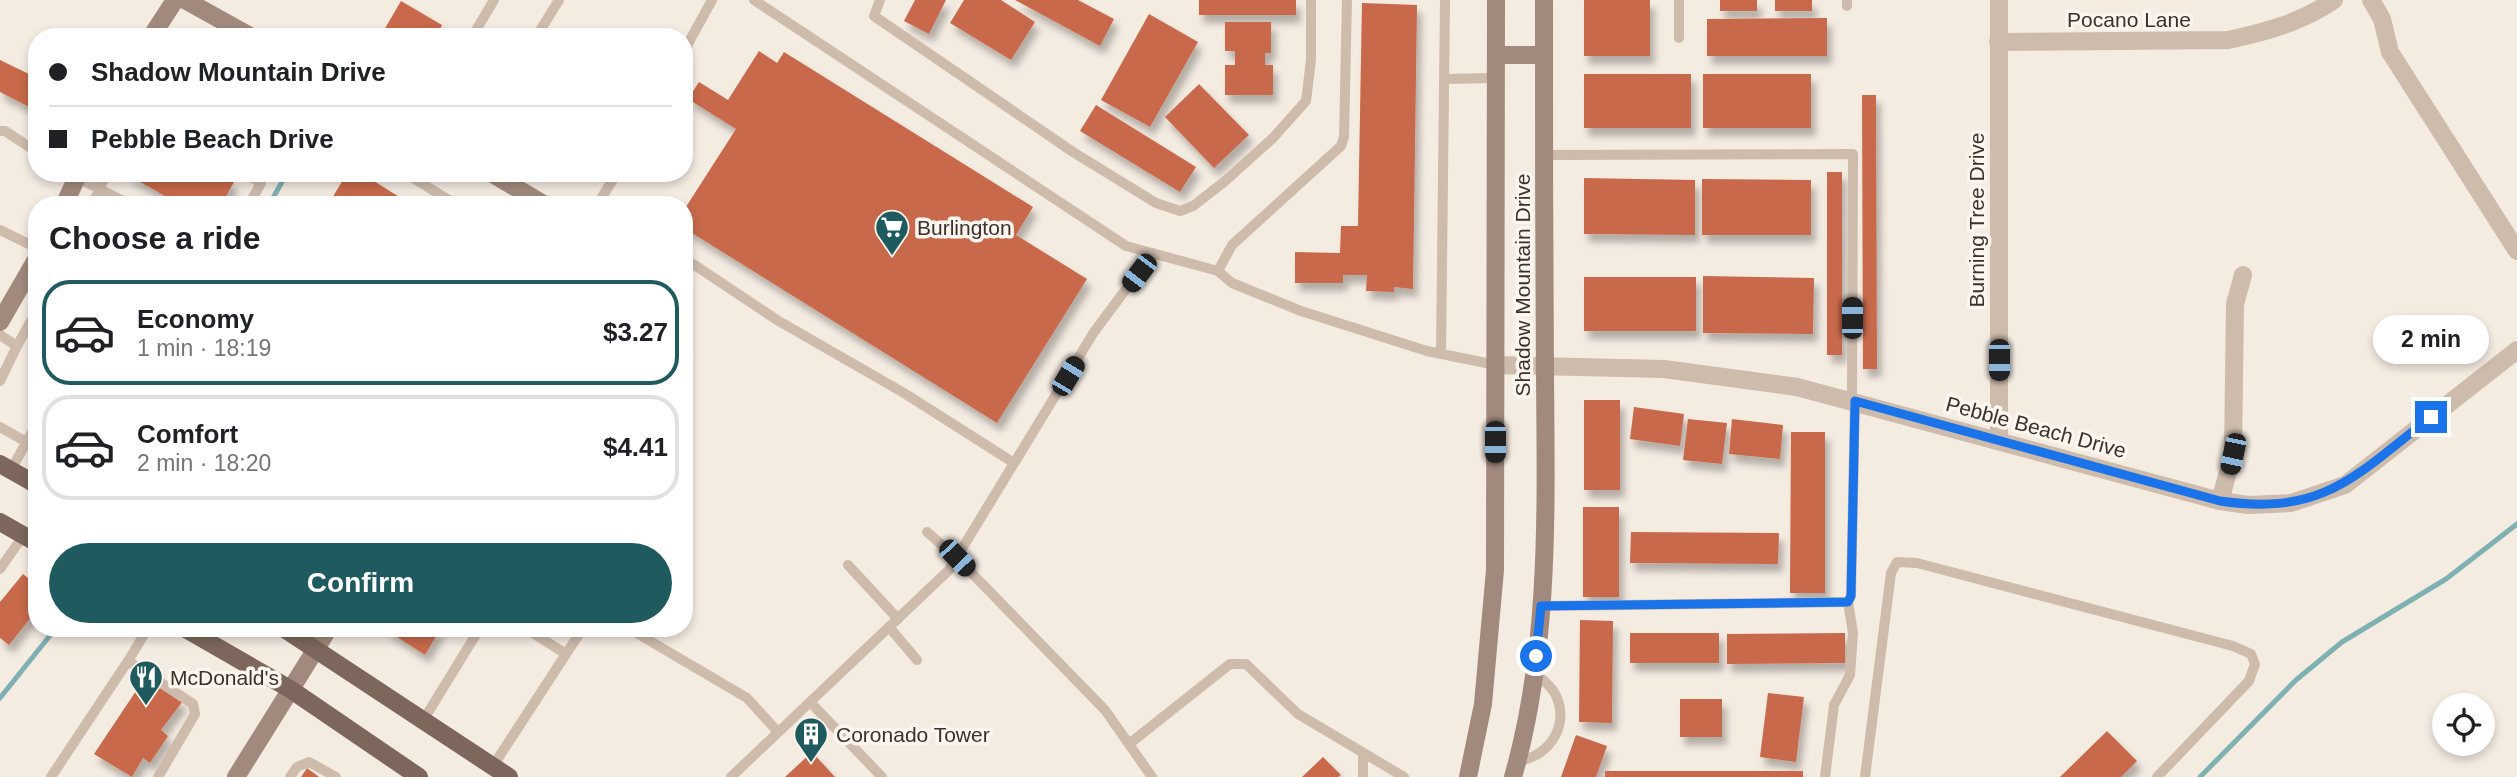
<!DOCTYPE html>
<html lang="en">
<head>
<meta charset="utf-8">
<style>
  :root { --surface:#fff; --page:#f2f2f2; --text:#202124; --muted:#757577; --line:#e0e0e0; --accent:#1f5a5e }
  body { margin:0; font-family:Arial,sans-serif; background:var(--page); color:var(--text); height:100vh; display:flex; flex-direction:column; font-size:26px; white-space:nowrap }
  * { box-sizing:border-box; margin:0 }
  p { font-size:23px; color:var(--muted) }
  .icon { flex:none; width:38px; height:38px; fill:none; stroke:currentColor; stroke-width:2; stroke-linecap:round; stroke-linejoin:round }
  .map { position:relative; flex:1; overflow:hidden }
  .panel { position:absolute; left:28px; top:196px; width:665px; height:441px; display:flex; flex-direction:column; background:var(--surface); border-radius:28px; box-shadow:0 4px 10px #0003 }
  .panel>* { flex:none }
  .top-card { position:absolute; left:28px; top:28px; width:665px; height:154px; border-radius:28px; box-shadow:0 4px 10px #0003; display:grid; align-content:center; height:154px; padding:0 21px; background:var(--surface) }
  .controls { position:absolute; left:2432px; top:693px; display:grid; gap:14px }
  .controls a { display:grid; place-items:center; width:63px; height:63px; border-radius:50%; background:var(--surface); box-shadow:0 4px 10px #0003; font-size:35px }
  .end { position:absolute; width:32px; height:32px; margin:-16px; border:9px solid #1a73e8; background:#fff; box-shadow:0 0 0 4px #fff }
  .from { border-radius:50% }
  .bubble { position:absolute; height:49px; border-radius:24px; background:var(--surface); box-shadow:0 4px 10px #0003; font-size:23px; font-weight:700; line-height:49px; text-align:center }
  .car { position:absolute; width:21px; height:42px; margin:-21px -10px; border-radius:9px; box-shadow:0 0 5px 2px #0007; background:linear-gradient(#222 24%,#8ab4d8 0 40%,#222 0 76%,#8ab4d8 0 86%,#222 0) }
  .top-card b { display:flex; align-items:center; gap:24px; height:66px; font-size:26px }
  .top-card b+b { border-top:2px solid var(--line) }
  .top-card i { width:18px; height:18px; background:var(--text) }
  ul { padding:0; list-style:none }
  li { display:flex; align-items:center; gap:21px; height:105px; margin:0 14px 10px; padding:0 7px; border:4px solid var(--line); border-radius:28px }
  li div { flex:1 }
  li b { display:block; font-size:26px }
  li em { font-style:normal; font-weight:700 }
  li.selected { border-color:var(--accent) }
  li>.icon { width:63px; height:63px; stroke-width:1.5 }
  h2 { padding:0 21px; font-size:32px; line-height:84px }
  .cta { display:flex; gap:14px; margin-top:auto; padding:14px 21px }
  .cta a { flex:1; height:80px; border-radius:42px; background:var(--accent); color:#fff; font-size:28px; font-weight:700; line-height:80px; text-align:center }
  .map>svg:first-child { display:block }
  .lines { fill:none; stroke-linecap:round; stroke-linejoin:round }
  .stream { stroke:#7fb0b2; stroke-width:5 }
  .building { fill:#c8694b; filter:url(#shadow) }
  .lane { stroke:#cdbbac; stroke-width:10 }
  .street { stroke:#cdbbac; stroke-width:18 }
  .secondary { stroke:#a18a7d; stroke-width:18 }
  .primary { stroke:#7d675c; stroke-width:18 }
  .route { stroke:#1a73e8; stroke-width:9 }
  .labels { text-anchor:middle; dominant-baseline:central; stroke-width:7; stroke-linejoin:round; paint-order:stroke }
  .street-label { font-size:21px; fill:#3b302b; stroke:#fbf5ee }
  .poi-label { font-size:21px; fill:#3b302b; stroke:#fbf5ee; text-anchor:start }
</style>
</head>
<body>
<div class="map">
<svg width="2517" height="777" viewBox="0 0 2517 777">
  <defs>
    <filter id="shadow"><feDropShadow dx="4.5" dy="8" stdDeviation="3.5" flood-color="#0004"/></filter>
  </defs>
  <rect width="100%" height="100%" fill="#f4ebe1"/>
  <g class="lines">
    <g class="stream">
      <polyline points="269,205 287,173"/>
      <polyline points="0,698 56,628"/>
      <polyline points="2200,777 2296,680 2342,642 2446,579 2517,524"/>
    </g>
  </g>
  <g class="building">
    <polygon points="915,0 946,0 929,34 904,21"/>
    <polygon points="964,0 1001,0 1035,22 1011,60 950,23"/>
    <polygon points="1015,0 1078,0 1114,19 1100,46"/>
    <rect x="1199" y="0" width="97" height="15"/>
    <rect x="1584" y="0" width="66" height="56"/>
    <rect x="1720" y="0" width="37" height="11"/>
    <rect x="1775" y="0" width="37" height="11"/>
    <polygon points="401,1 442,25 436,37 380,37"/>
    <polygon points="1362,3 1417,5 1413,289 1394,287 1394,292 1366,291 1367,275 1343,275 1343,283 1295,283 1295,252 1340,253 1341,226 1358,226"/>
    <polygon points="1149,14 1198,42 1150,127 1101,100"/>
    <polygon points="1827,18 1827,56 1707,56 1707,19"/>
    <polygon points="1225,22 1271,22 1271,53 1265,53 1265,65 1273,65 1273,95 1225,95 1225,65 1235,65 1235,51 1225,51"/>
    <polygon points="759,51 777,63 784,52 1033,207 1016,235 1087,279 997,423 684,228 684,210 736,129 688,99 699,82 728,100"/>
    <polygon points="0,60 37,78 37,111 0,92"/>
    <rect x="1584" y="74" width="107" height="54"/>
    <rect x="1703" y="74" width="108" height="54"/>
    <polygon points="1199,84 1249,135 1214,168 1165,117"/>
    <polygon points="1862,95 1876,95 1877,369 1863,369"/>
    <polygon points="1096,105 1196,167 1180,192 1080,131"/>
    <rect x="1827" y="172" width="15" height="183"/>
    <polygon points="124,173 218,173 234,182 221,205 181,205"/>
    <polygon points="347,173 361,173 412,205 338,205 331,200"/>
    <polygon points="1584,178 1695,180 1695,235 1584,234"/>
    <polygon points="1702,179 1811,180 1811,235 1702,235"/>
    <polygon points="1703,276 1814,278 1813,334 1703,333"/>
    <rect x="1584" y="277" width="112" height="54"/>
    <rect x="1584" y="400" width="36" height="90"/>
    <polygon points="1634,407 1684,414 1680,446 1630,439"/>
    <polygon points="1688,419 1727,423 1722,464 1683,460"/>
    <polygon points="1732,419 1783,425 1780,459 1729,454"/>
    <polygon points="1791,432 1825,432 1825,593 1790,593"/>
    <rect x="1583" y="507" width="36" height="90"/>
    <polygon points="1631,532 1779,533 1778,564 1630,563"/>
    <polygon points="23,574 37,585 37,610 9,645 0,638 0,602"/>
    <polygon points="1580,620 1613,621 1612,723 1579,722"/>
    <polygon points="383,628 441,628 425,655"/>
    <rect x="1630" y="633" width="89" height="30"/>
    <polygon points="1845,633 1845,663 1727,664 1727,634"/>
    <polygon points="144,679 183,701 161,730 168,736 150,763 143,758 132,777 94,754"/>
    <polygon points="1768,693 1804,697 1796,762 1760,757"/>
    <rect x="1680" y="699" width="42" height="38"/>
    <polygon points="2107,731 2137,761 2121,777 2060,777"/>
    <polygon points="1576,735 1607,746 1596,777 1561,777"/>
    <polygon points="812,752 835,777 785,777"/>
    <polygon points="1323,757 1341,775 1338,777 1302,777"/>
    <polygon points="307,768 319,777 301,777"/>
    <rect x="1605" y="771" width="198" height="6"/>
  </g>
  <g class="lines">
    <g class="lane">
      <polyline points="754,0 1126,246 1218,271 1232,283 1301,311 1427,351 1496,365"/>
      <polyline points="880,0 874,16 1073,152 1156,203 1180,211 1193,206 1224,182 1273,138 1306,101 1311,60 1311,0"/>
      <polyline points="1679,0 1679,38"/>
      <polyline points="1847,0 1847,6"/>
      <polyline points="472,37 494,0"/>
      <polyline points="536,37 559,0"/>
      <polyline points="684,51 712,0"/>
      <polyline points="1444,79 1496,78"/>
      <polyline points="0,131 5,131 37,152"/>
      <polyline points="1544,155 1853,154 1852,400"/>
      <polyline points="244,173 261,183 249,205"/>
      <polyline points="405,173 457,205"/>
      <polyline points="72,175 131,205"/>
      <polyline points="92,205 107,173"/>
      <polyline points="597,205 617,173"/>
      <polyline points="0,230 37,248"/>
      <polyline points="684,258 777,320 904,393 1014,463"/>
      <polyline points="1218,271 1232,245 1341,146 1344,137 1347,0"/>
      <polyline points="0,335 17,346 0,381"/>
      <polyline points="17,346 37,310"/>
      <polyline points="1441,353 1445,0"/>
      <polyline points="0,427 37,448"/>
      <polyline points="11,470 37,423"/>
      <polyline points="927,532 957,558 1105,710 1152,777"/>
      <polyline points="848,565 898,619"/>
      <polyline points="0,569 23,536"/>
      <polyline points="1541,606 1848,602"/>
      <polyline points="889,627 917,660"/>
      <polyline points="525,628 566,654"/>
      <polyline points="628,628 747,698 778,732"/>
      <polyline points="128,661 148,628"/>
      <polyline points="810,702 882,777"/>
      <polyline points="424,719 480,628"/>
      <polyline points="1129,744 1230,664 1246,664 1298,714 1404,777"/>
      <path d="M1517,761C1550,758 1572,722 1554,692C1549,684 1540,678 1534,672"/>
      <polyline points="493,766 583,628"/>
      <polyline points="51,777 128,661 193,704 195,714 158,777"/>
      <polyline points="290,777 297,767 309,762 336,777"/>
      <polyline points="731,777 949,570 1094,332 1153,253"/>
      <polyline points="1363,777 1363,753"/>
      <polyline points="1825,777 1834,705 1850,675 1853,633 1848,602 1851,596 1855,401"/>
      <polyline points="1865,777 1891,573 1897,562 1917,563 2233,646 2251,654 2255,664 2249,681 2157,777"/>
    </g>
    <g class="street">
      <polyline points="1999,0 1999,439"/>
      <polyline points="2371,0 2382,19 2390,52 2517,251"/>
      <path d="M1998,42L2228,40C2266,32 2302,22 2334,0"/>
      <polyline points="1496,365 1664,369 1797,387 2220,501 2248,505 2291,503 2345,485 2517,350"/>
      <polyline points="2220,501 2233,454 2235,304 2243,275"/>
    </g>
    <g class="secondary">
      <polyline points="185,0 252,37"/>
      <polyline points="151,37 175,0"/>
      <polyline points="1496,55 1544,55"/>
      <polyline points="491,173 545,205"/>
      <polyline points="64,205 79,173"/>
      <polyline points="0,322 37,258"/>
      <polyline points="236,777 329,628"/>
      <polyline points="1468,777 1483,704 1495,570 1496,0"/>
      <path d="M1513,777C1550,648 1546,510 1545,377C1544,251 1544,126 1544,0"/>
    </g>
    <g class="primary">
      <polyline points="0,464 37,485"/>
      <polyline points="0,522 37,543"/>
      <polyline points="184,628 290,689 419,777"/>
      <polyline points="283,628 509,777"/>
    </g>
  </g>
  <g class="lines">
    <path class="route" d="M1536,656L1541,606L1848,602L1851,596L1855,401L2220,501C2324,516 2355,476 2431,417"/>
  </g>
  <defs>
    <g id="supermarket-pin" transform="scale(1.75)"><path d="M0 17L-7.5 6A9.5 9.5 0 1 1 7.5 6Z" fill="#1f5a5e" stroke="#fbf5ee"/><path d="M-6-5.5h2.5l.6 2H6L4.5 2H-2.5L-4.4-4H-6ZM-1.5 3.2a1.3 1.3 0 1 0 .1 0ZM3 3.2a1.3 1.3 0 1 0 .1 0Z" fill="#fff"/></g>
    <g id="restaurant-pin" transform="scale(1.75)"><path d="M0 17L-7.5 6A9.5 9.5 0 1 1 7.5 6Z" fill="#1f5a5e" stroke="#fbf5ee"/><path d="M-5-6h1v4h1v-4h1v4h1v-4h1v5L-1.5 .5V6h-2V.5L-5-1ZM5-6V6H3V1.5H1.5Q1.5-4 5-6Z" fill="#fff"/></g>
    <g id="building-pin" transform="scale(1.75)"><path d="M0 17L-7.5 6A9.5 9.5 0 1 1 7.5 6Z" fill="#1f5a5e" stroke="#fbf5ee"/><path d="M-4-6H4V6H1V3H-1V6H-4ZM-2.5-4.3h1.7v1.8h-1.7ZM.8-4.3h1.7v1.8H.8ZM-2.5-1h1.7V.8h-1.7ZM.8-1h1.7V.8H.8Z" fill="#fff"/></g>
  </defs>
  <g fill-rule="evenodd">
    <use href="#supermarket-pin" x="892" y="227"/>
    <use href="#restaurant-pin" x="146" y="677"/>
    <use href="#building-pin" x="811" y="734"/>
  </g>
  <g class="labels">
    <g class="street-label">
      <text x="2129" y="19">Pocano Lane</text>
      <text transform="translate(1976 220) rotate(-90)">Burning Tree Drive</text>
      <text transform="translate(1522 285) rotate(-90)">Shadow Mountain Drive</text>
      <text transform="translate(2036 427) rotate(15)">Pebble Beach Drive</text>
    </g>
    <g class="poi-label">
      <text x="917" y="227">Burlington</text>
      <text x="170" y="677">McDonald's</text>
      <text x="836" y="734">Coronado Tower</text>
    </g>
  </g>
</svg>
<div class="controls">
<a><svg class="icon" aria-label="locate" viewBox="0 0 24 24"><circle cx="12" cy="12" r="6"/><path d="M12 2v4M12 18v4M2 12h4M18 12h4"/></svg></a>
</div>
<i class="end from" style="left:1536px;top:656px"></i>
<i class="end" style="left:2431px;top:417px"></i>
<div class="bubble" style="left:2373px;top:315px;width:116px">2 min</div>
<i class="car" style="left:1139px;top:273px;rotate:217deg"></i>
<i class="car" style="left:1852px;top:318px;rotate:0deg"></i>
<i class="car" style="left:1999px;top:360px;rotate:180deg"></i>
<i class="car" style="left:1068px;top:376px;rotate:31deg"></i>
<i class="car" style="left:1495px;top:442px;rotate:180deg"></i>
<i class="car" style="left:2233px;top:454px;rotate:192deg"></i>
<i class="car" style="left:957px;top:558px;rotate:136deg"></i>
<div class="top-card">
<b><i class="from"></i>Shadow Mountain Drive</b>
<b><i></i>Pebble Beach Drive</b>
</div>
<section class="panel">
<h2>Choose a ride</h2>
<ul>
<li class="selected"><svg class="icon" aria-label="car" viewBox="0 0 24 24"><path d="M5 17H2v-5l4-1 3-4h7l3 4 3 1v5h-3M9 17h6M6 11h13"/><circle cx="7" cy="17" r="2"/><circle cx="17" cy="17" r="2"/></svg><div><b>Economy</b><p>1 min · 18:19</p></div><em>$3.27</em></li>
<li><svg class="icon" aria-label="car" viewBox="0 0 24 24"><path d="M5 17H2v-5l4-1 3-4h7l3 4 3 1v5h-3M9 17h6M6 11h13"/><circle cx="7" cy="17" r="2"/><circle cx="17" cy="17" r="2"/></svg><div><b>Comfort</b><p>2 min · 18:20</p></div><em>$4.41</em></li>
</ul>
<div class="cta"><a>Confirm</a></div>
</section>
</div>
</body>
</html>
